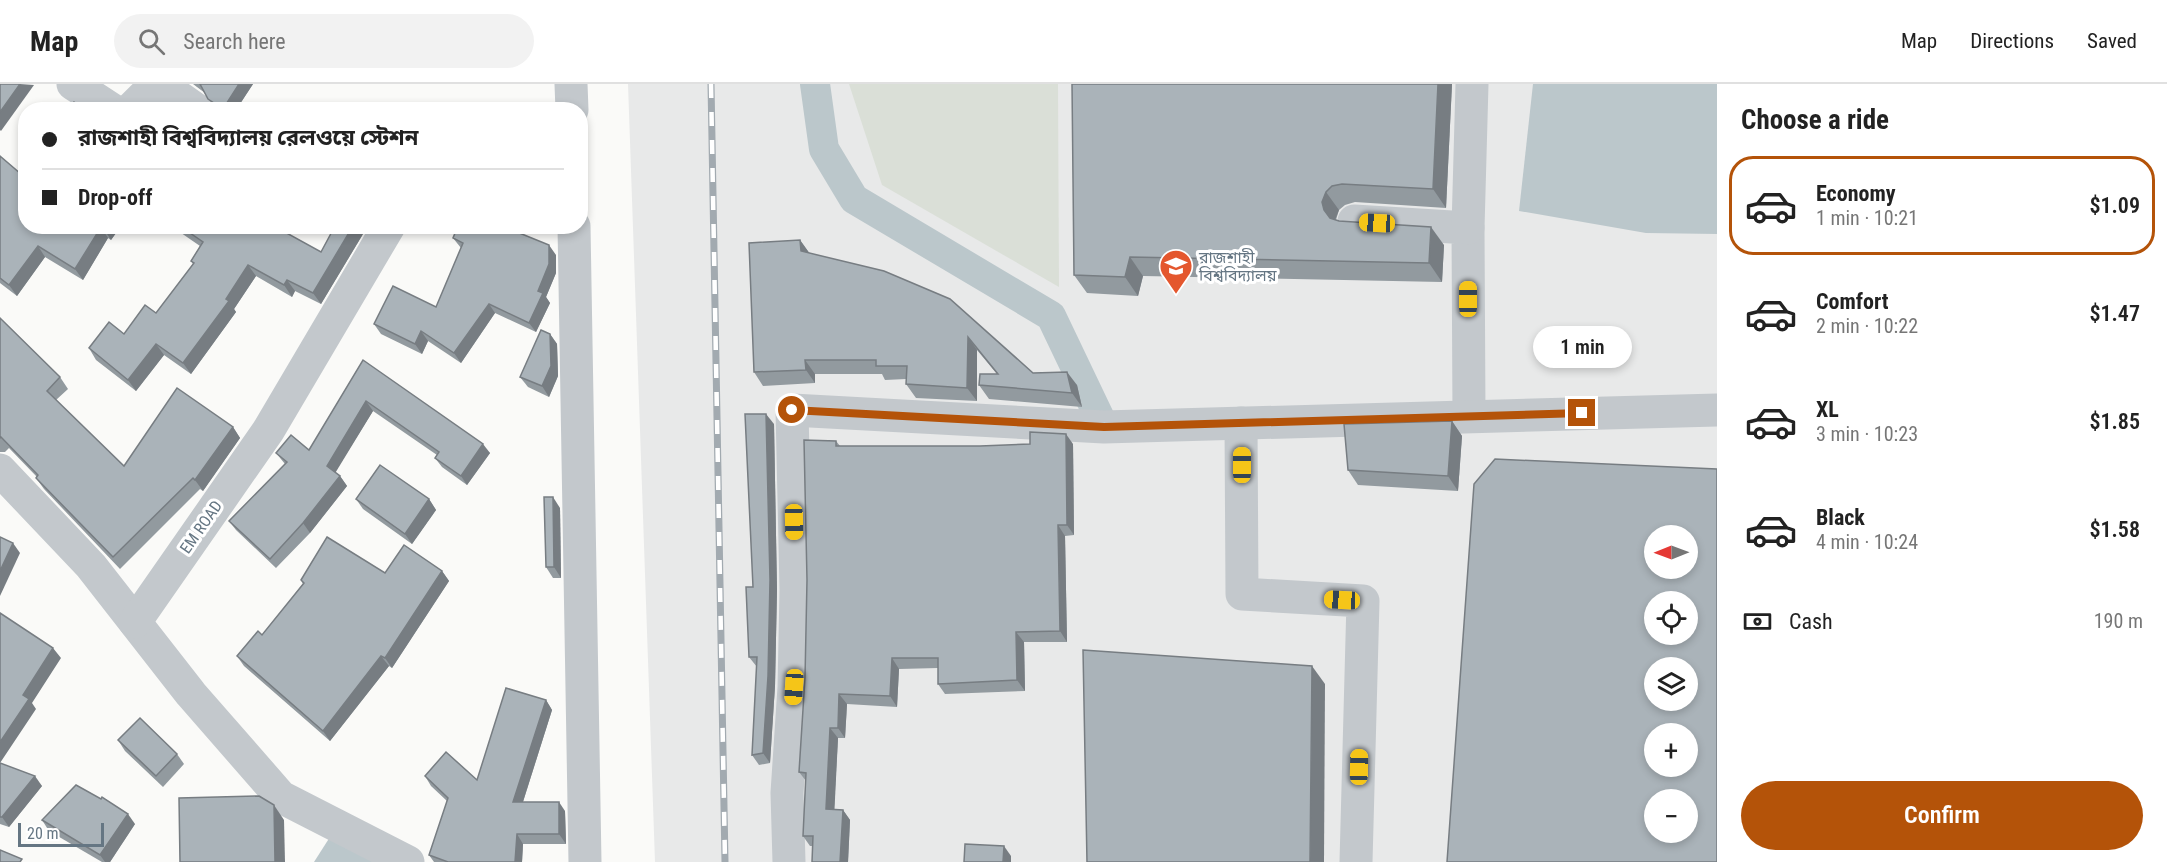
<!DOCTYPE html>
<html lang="en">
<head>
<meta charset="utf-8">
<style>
  :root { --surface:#fff; --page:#f2f2f2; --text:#222; --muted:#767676; --line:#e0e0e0; --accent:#b45309 }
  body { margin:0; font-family:"Roboto Condensed","Noto Sans Bengali",sans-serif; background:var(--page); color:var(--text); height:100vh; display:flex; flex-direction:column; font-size:22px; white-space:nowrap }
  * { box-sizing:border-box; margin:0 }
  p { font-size:20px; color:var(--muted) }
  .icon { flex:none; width:33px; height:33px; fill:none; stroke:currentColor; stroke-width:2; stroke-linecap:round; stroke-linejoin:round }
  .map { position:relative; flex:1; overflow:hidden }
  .side { display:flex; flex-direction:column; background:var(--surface); width:450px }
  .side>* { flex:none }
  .hud { position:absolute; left:18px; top:18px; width:570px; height:132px; border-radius:24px; box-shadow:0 3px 9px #0003; display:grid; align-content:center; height:132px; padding:0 24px; background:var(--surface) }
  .needle { width:39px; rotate:269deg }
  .buttons { position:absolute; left:1644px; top:441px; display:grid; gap:12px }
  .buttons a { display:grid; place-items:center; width:54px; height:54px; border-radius:50%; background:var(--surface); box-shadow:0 3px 9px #0003; font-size:30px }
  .scale { position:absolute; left:18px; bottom:15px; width:86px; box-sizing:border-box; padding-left:6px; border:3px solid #657683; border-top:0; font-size:16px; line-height:21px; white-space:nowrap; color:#657683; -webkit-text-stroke:4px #fff; paint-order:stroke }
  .end { position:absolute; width:27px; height:27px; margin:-14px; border:8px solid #b45309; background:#fff; box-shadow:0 0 0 3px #fff }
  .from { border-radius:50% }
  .bubble { position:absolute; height:42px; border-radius:21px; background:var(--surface); box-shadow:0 3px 9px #0003; font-size:20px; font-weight:600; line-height:42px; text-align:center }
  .car { position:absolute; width:18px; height:36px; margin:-18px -9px; border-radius:8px; box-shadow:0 0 4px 2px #0007; background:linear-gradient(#f5c518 24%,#345 0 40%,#f5c518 0 76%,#345 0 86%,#f5c518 0) }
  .hud b { display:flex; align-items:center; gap:21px; height:57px; font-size:22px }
  .hud b+b { border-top:2px solid var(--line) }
  .hud i { width:15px; height:15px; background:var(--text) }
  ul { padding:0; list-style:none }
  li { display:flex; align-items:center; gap:18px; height:99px; margin:0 12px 9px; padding:0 12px; border:3px solid transparent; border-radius:24px }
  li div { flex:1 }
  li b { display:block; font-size:22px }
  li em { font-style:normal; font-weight:600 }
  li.current { border-color:var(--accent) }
  li>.icon { width:54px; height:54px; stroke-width:1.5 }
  h2 { padding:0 24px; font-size:27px; line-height:72px }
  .pay { display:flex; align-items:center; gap:15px; height:66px; padding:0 24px; font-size:22px }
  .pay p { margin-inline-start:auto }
  .primary-button { display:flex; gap:12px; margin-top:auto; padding:12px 24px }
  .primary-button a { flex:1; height:69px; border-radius:36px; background:var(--accent); color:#fff; font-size:24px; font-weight:600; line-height:69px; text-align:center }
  header { display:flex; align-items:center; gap:36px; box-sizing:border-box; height:84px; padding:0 30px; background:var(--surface); border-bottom:2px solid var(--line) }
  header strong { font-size:28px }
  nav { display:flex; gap:33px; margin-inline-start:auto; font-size:21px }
  .search { width:420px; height:54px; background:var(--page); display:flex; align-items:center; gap:15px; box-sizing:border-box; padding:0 21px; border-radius:33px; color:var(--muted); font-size:22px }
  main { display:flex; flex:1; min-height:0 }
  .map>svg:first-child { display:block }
  .built { fill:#e8e9e9; fill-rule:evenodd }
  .green { fill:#dadfd7 }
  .water { fill:#bbc7cb }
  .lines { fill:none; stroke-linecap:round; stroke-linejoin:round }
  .canal { stroke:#bbc7cb; stroke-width:30 }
  .minor { stroke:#c3c8cc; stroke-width:33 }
  .rail-casing { stroke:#a2aab0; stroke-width:7 }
  .rail { stroke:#fff; stroke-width:4.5; stroke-dasharray:14; stroke-linecap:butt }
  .wall { fill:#929a9f }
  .shaded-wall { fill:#777d82 }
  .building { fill:#aab3b9; stroke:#777d82; stroke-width:1.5; fill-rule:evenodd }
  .route { stroke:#b45309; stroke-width:8 }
  .labels { text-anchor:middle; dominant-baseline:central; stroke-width:6; stroke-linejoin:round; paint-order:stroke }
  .poi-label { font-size:16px; fill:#657683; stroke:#fff; text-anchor:start }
  .street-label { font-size:16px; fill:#657683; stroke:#fff }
</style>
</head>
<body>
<header>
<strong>Map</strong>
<div class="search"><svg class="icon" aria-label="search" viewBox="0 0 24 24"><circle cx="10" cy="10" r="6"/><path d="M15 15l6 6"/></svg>Search here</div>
<nav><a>Map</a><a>Directions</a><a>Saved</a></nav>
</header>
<main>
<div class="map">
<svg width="1717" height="778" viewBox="0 0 1717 778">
  <rect width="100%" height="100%" fill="#fafaf8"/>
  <path class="built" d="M628,0H1717V778H655ZM1654,452H1688V484H1654ZM1654,518H1688V550H1654ZM1654,584H1688V616H1654ZM1654,650H1688V682H1654ZM1654,716H1688V748H1654Z"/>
  <polygon class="green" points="849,0 1058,0 1059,203 882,101"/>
  <g class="water">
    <polygon points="1533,0 1717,0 1717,150 1646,149 1519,127"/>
    <polygon points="337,742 408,778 314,778"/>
  </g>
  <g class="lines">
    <polyline class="canal" points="815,0 824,65 854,115 1051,232 1104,343"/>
    <g class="minor">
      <polyline points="73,0 113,26"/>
      <polyline points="571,0 572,26"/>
      <polyline points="130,26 150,6 158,3 173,9 197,26"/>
      <polyline points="1354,137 1468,144 1469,332"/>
      <polyline points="574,142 585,778"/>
      <polyline points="1468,144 1472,0"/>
      <polyline points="1241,339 1242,510 1363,517 1356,778"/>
      <polyline points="0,386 91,482 191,610 281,713 408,778"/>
      <polyline points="135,538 268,347 389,142"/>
      <polyline points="789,778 787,709 794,603 796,506 792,326 1104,343 1717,326"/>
    </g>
    <g class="rail-casing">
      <polyline id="rail" points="711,0 725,778"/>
    </g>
    <use href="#rail" class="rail"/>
  </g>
  <g class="wall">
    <polygon points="193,0 253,0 236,26 216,26 205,9"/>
    <polygon points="1072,0 1452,0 1446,124 1355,118 1345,121 1339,126 1336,136 1444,161 1442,198 1143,192 1138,212 1087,209 1074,191"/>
    <polygon points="0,72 21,90 121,142 111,156 108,154 83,196 45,173 17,212 0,199"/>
    <polygon points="171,142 276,142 275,143 321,168 363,150 321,220 295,207 292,213 256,192 234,225 236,228 191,290 164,271 136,307 96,276 89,264 124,250 156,229 193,180 191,177 200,162"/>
    <polygon points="453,154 556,171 556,189 546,213 550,219 536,248 495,229 461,279 428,257 422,270 381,250 374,240 436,223 461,164"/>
    <polygon points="800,156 810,170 1033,289 1077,301 1082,323 989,315 979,301 997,290 977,266 977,317 916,314 906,300 906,295 885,296 882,290 815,290 815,299 763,302 754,288"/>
    <polygon points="0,234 60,293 68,305 56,316 124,382 233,343 240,354 203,407 200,405 120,485 44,405 36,394 37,393 9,364 5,368 0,368"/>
    <polygon points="550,250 557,260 558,292 549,313 528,303 520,293"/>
    <polygon points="363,276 490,369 467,401 442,383 435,374 437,371 373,327 335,388 340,392 347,402 310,449 276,484 236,446 229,437 285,380 276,369 309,366"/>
    <polygon points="1452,337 1462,352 1458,407 1358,401 1348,386"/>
    <polygon points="774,340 777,506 775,602 770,679 759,681 752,671 757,583 749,573 753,503"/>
    <polygon points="836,357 840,362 980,362 1073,360 1074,451 1065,452 1067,558 1024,558 1025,607 945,610 938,600 938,584 899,585 897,623 847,620 845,654 838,654 834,725 843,726 850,736 848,778 812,778 813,762 810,762 803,752 806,697 799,688"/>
    <polygon points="356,415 429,415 436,426 412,460 363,425"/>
    <polygon points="560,424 561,494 553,494 546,483"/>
    <polygon points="442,487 449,497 392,584 389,582 330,657 244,582 237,572 262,551 303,500 301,496 385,489"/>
    <polygon points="546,616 552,626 523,718 565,727 566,760 523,760 522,778 434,778 429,771 447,717 431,702 425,692 477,696"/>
    <polygon points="118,656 177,670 184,680 163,703 125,667"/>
    <polygon points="0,679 42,702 9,743 0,740"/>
    <polygon points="42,736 135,740 110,778 102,778 49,747"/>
  </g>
  <g class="shaded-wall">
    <polygon points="20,0 34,1 1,47 0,46 0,28"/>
    <polygon points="239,0 253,0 236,26 224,26 223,25"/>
    <polygon points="1438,0 1452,0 1446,124 1433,105"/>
    <polygon points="1326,108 1339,126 1335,136 1337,145 1324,126 1322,118"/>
    <polygon points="105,142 121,142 111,156 104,145"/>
    <polygon points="353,142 358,142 363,150 321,220 313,209"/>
    <polygon points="101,143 108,154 83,196 75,185"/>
    <polygon points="1431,143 1444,161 1442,198 1429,179"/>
    <polygon points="800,156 810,170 801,167"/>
    <polygon points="549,161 556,171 556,189 546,213 550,219 536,248 529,239"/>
    <polygon points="38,162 45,173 17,212 9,201"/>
    <polygon points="1130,173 1143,192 1138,212 1125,193"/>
    <polygon points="248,181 256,192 234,225 236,228 191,290 183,279"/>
    <polygon points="287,196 295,207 292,213 284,201"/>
    <polygon points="489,220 495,229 461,279 454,269"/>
    <polygon points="421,247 428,257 422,270 415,260"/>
    <polygon points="550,250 557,260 558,292 549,313 542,302"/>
    <polygon points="968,253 977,266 977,317 967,304"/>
    <polygon points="156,260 164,271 136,307 128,296"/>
    <polygon points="805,276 815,290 815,299 806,286"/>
    <polygon points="1067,288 1077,301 1082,323 1072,309"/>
    <polygon points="366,317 373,327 334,391 327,382"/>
    <polygon points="766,330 774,340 777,506 775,602 770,679 763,669"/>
    <polygon points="1452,337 1462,352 1458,407 1448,392"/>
    <polygon points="233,343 240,354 203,407 195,396"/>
    <polygon points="1066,350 1073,360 1074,451 1067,441"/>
    <polygon points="483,360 490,369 467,401 461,392"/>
    <polygon points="340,392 347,402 310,449 303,439"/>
    <polygon points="553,413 560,424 561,494 554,483"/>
    <polygon points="429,415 436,426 412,460 405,450"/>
    <polygon points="1058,441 1065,452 1067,558 1060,547"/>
    <polygon points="13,459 20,469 0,512 0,487"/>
    <polygon points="442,487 449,497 392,584 385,574"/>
    <polygon points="1016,548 1024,558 1025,607 1017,596"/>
    <polygon points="53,564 61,574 32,619 36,625 0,679 0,658 23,611"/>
    <polygon points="381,572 389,582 330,657 323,647"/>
    <polygon points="892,574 899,585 897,623 890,612"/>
    <polygon points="1312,582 1325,600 1324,778 1310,778"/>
    <polygon points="839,610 847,620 845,654 838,644"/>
    <polygon points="546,616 552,626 520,727 513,718"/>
    <polygon points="830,644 838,654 834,735 826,725"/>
    <polygon points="35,692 42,702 9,743 2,733"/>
    <polygon points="559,718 565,727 566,760 559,750"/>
    <polygon points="274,721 284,736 285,778 275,778"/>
    <polygon points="843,726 850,736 848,778 840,778"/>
    <polygon points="128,730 135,740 110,778 105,778 100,771"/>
    <polygon points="517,750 523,760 522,778 515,778"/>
    <polygon points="1004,762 1011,772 1011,778 1003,778"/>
  </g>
  <g class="building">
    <polygon points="0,0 20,0 0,28"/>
    <polygon points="200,0 239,0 223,25 208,15"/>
    <polygon points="1072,0 1438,0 1433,105 1342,100 1332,102 1326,108 1322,118 1324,126 1330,134 1339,137 1431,143 1429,179 1130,173 1125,193 1074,191"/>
    <polygon points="74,18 86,26 69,26"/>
    <polygon points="0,72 21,90 26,85 26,142 105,142 104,145 101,143 75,185 38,162 9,201 0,194"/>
    <polygon points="180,142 274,142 321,168 335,142 353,142 313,209 287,196 284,201 248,181 226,215 229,217 183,279 156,260 128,296 89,264 109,238 124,250 145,221 156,229 194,179 191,177 203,158"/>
    <polygon points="458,142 502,142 549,161 549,180 538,207 543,209 529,239 489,220 454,269 421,247 415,260 374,240 393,202 436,223 463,159 453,154"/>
    <polygon points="800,156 801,167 884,187 950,215 1033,289 1067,288 1072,309 979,301 980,290 998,290 968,253 967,304 906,300 907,282 876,282 876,276 805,276 806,286 754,288 749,159"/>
    <polygon points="0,234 60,293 47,307 124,382 177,304 233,343 195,396 193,394 113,473 36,394 38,391 1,353 0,354"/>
    <polygon points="541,246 550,250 551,282 542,302 520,293"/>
    <polygon points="363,276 483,360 461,392 435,374 439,368 366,317 327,382 340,392 303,439 270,475 229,437 287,378 276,369 291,351 309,366"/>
    <polygon points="745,330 766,330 770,496 768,592 763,669 752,671 757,573 749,573 746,503 753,503"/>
    <polygon points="1452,337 1448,392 1348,386 1344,340"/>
    <polygon points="1030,348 1066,350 1067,441 1058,441 1060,547 1016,548 1017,596 938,600 938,574 892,574 890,612 839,610 838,644 830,644 826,725 843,726 840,778 812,778 813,752 803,752 806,689 799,688 805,594 807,496 804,356 836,357 836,362 980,362 1030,360"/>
    <path d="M1495,375L1717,385V778H1447L1474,400ZM1654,452H1688V484H1654ZM1654,518H1688V550H1654ZM1654,584H1688V616H1654ZM1654,650H1688V682H1654ZM1654,716H1688V748H1654Z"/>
    <polygon points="380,381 429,415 405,450 356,415"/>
    <polygon points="544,413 553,413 554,483 546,483"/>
    <polygon points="0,453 13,459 0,487"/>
    <polygon points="327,453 385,489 404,461 442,487 385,574 381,572 323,647 237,572 258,547 262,551 304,499 301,496"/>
    <polygon points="0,529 53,564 23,611 29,615 0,658"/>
    <polygon points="1083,566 1312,582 1310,778 1087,778"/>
    <polygon points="506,604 546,616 513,718 559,718 559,750 517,750 515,778 448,778 429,771 448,714 425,692 446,668 477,696"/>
    <polygon points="140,634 177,670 156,692 118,656"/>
    <polygon points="0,679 35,692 2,733 0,733"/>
    <polygon points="76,701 101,715 102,713 128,730 100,771 42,736"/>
    <polygon points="259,712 274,721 275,778 180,778 179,714"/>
    <polygon points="965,760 1004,762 1003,778 964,778"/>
    <polygon points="0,766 22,775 20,778 0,778"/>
  </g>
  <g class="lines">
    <polyline class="route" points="792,326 1104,343 1582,329"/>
  </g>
  <defs>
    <g id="university-pin" transform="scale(1.725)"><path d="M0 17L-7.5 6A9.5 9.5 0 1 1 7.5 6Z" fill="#e4572e" stroke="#fff"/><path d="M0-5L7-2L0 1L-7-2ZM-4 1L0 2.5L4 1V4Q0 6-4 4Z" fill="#fff"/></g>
  </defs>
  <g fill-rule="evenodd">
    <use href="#university-pin" x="1176" y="182"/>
  </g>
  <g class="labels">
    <g class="poi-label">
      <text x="1199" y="173">রাজশাহী<tspan x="1199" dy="18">বিশ্ববিদ্যালয়</tspan></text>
    </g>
    <g class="street-label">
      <text transform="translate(201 443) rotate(-55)">EM ROAD</text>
    </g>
  </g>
</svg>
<div class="buttons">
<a><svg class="needle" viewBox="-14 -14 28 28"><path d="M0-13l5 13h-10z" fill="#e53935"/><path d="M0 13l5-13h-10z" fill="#767676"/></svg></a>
<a><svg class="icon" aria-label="locate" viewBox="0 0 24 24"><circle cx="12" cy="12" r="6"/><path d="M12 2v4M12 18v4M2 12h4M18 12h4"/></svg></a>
<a><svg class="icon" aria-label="layers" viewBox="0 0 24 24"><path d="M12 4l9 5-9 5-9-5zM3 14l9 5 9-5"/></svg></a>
<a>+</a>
<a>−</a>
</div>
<div class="scale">20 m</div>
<i class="end from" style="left:792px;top:326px"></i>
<i class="end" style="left:1582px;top:329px"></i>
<div class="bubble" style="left:1533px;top:242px;width:99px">1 min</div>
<i class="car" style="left:1377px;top:139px;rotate:273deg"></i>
<i class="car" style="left:1468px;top:215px;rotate:0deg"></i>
<i class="car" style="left:1242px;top:381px;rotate:0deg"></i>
<i class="car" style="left:794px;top:438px;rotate:179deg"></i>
<i class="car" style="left:1342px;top:516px;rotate:273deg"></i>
<i class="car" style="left:794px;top:603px;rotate:184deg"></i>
<i class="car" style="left:1359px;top:683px;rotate:1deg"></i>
<div class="hud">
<b><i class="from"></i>রাজশাহী বিশ্ববিদ্যালয় রেলওয়ে স্টেশন</b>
<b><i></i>Drop-off</b>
</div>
</div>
<section class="side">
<h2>Choose a ride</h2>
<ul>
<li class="current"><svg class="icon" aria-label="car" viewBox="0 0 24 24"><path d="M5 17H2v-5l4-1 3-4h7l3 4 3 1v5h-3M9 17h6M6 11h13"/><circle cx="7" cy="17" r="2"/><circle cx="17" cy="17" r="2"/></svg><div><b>Economy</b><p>1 min · 10:21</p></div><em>$1.09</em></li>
<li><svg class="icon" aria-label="car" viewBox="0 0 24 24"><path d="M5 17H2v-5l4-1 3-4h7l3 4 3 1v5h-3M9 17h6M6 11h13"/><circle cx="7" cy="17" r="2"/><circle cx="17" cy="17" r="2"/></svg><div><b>Comfort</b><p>2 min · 10:22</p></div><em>$1.47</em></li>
<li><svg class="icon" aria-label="car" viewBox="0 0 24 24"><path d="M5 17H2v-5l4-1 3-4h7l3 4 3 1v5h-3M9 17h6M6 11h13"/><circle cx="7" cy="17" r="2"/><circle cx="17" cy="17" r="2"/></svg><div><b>XL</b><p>3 min · 10:23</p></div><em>$1.85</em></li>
<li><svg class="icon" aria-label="car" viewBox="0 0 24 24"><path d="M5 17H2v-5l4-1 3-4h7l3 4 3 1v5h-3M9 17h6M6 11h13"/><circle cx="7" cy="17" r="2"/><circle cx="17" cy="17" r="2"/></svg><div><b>Black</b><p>4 min · 10:24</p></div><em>$1.58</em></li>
</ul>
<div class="pay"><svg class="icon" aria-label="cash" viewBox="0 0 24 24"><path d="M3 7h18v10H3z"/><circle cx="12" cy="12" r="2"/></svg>Cash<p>190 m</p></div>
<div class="primary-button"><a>Confirm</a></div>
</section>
</main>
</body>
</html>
